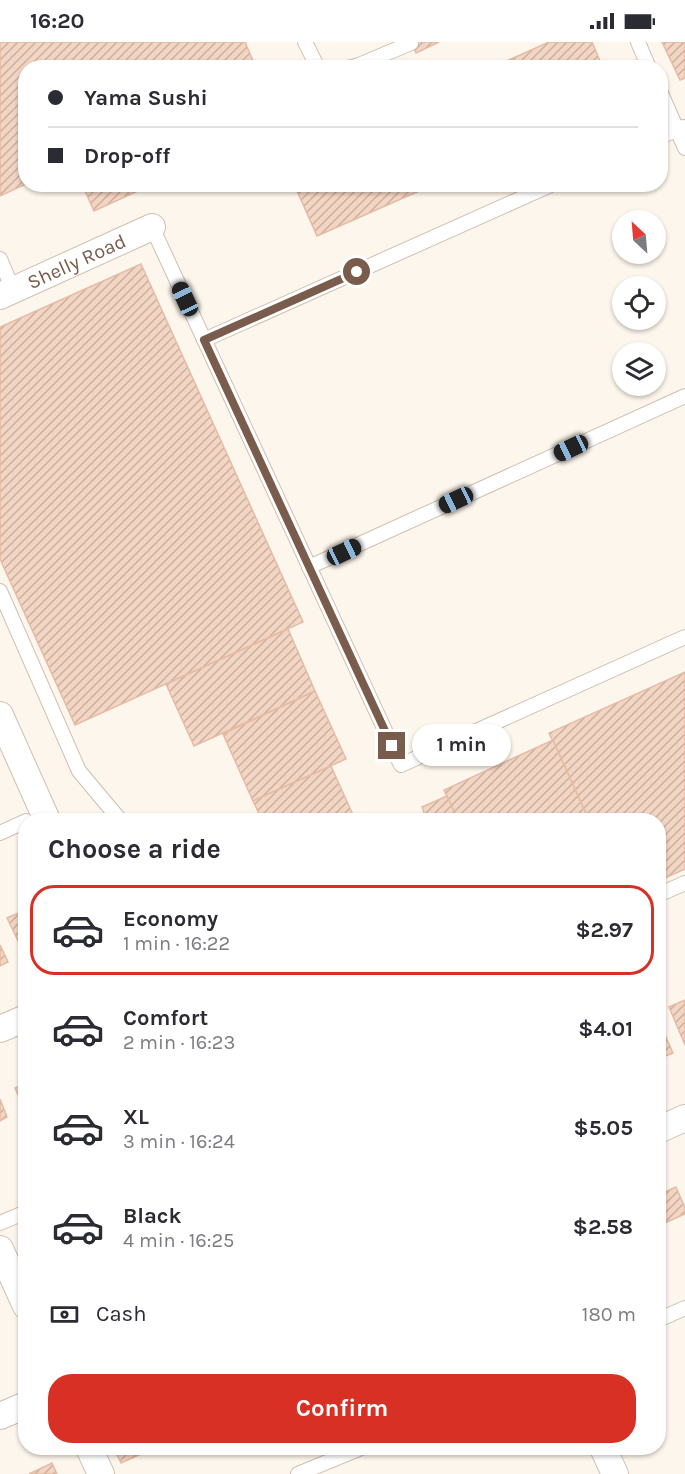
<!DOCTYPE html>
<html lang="en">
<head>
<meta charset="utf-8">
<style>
  :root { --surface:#fff; --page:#f7f7f7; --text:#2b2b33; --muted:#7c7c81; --line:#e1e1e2; --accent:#d93025 }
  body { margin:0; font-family:Karla,sans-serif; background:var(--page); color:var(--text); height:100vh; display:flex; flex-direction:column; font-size:22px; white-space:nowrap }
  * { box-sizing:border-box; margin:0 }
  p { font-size:20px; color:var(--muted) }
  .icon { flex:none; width:33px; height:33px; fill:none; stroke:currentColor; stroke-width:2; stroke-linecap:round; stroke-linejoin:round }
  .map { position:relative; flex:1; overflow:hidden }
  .drawer { position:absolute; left:18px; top:771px; width:648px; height:642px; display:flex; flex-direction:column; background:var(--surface); border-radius:24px; box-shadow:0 2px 4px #0004 }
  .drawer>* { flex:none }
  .guide { position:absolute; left:18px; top:18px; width:650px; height:132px; border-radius:24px; box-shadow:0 2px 4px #0004; display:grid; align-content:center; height:132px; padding:0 30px; background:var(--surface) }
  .needle { width:39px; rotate:334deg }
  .controls { position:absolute; left:612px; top:168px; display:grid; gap:12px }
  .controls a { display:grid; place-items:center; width:54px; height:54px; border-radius:50%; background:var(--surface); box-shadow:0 2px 4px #0004; font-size:30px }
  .end { position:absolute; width:27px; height:27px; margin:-14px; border:8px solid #7a5c4d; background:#fff; box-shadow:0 0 0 3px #fff }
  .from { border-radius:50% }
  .bubble { position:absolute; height:42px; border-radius:21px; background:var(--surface); box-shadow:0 2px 4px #0004; font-size:20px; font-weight:700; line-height:42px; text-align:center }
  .car { position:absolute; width:18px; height:36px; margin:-18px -9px; border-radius:8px; box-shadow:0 0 4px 2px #0007; background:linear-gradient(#222 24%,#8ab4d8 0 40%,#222 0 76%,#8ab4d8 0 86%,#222 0) }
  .guide b { display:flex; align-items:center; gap:21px; height:57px; font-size:22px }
  .guide b+b { border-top:2px solid var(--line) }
  .guide i { width:15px; height:15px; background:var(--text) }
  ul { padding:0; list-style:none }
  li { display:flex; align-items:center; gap:18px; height:90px; margin:0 12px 9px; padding:0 18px; border:3px solid transparent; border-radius:24px }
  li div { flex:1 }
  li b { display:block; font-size:22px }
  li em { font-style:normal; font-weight:700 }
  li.current { border-color:var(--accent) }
  li>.icon { width:54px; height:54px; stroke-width:1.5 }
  h2 { padding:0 30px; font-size:27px; line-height:72px }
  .pay { display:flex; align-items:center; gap:15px; height:66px; padding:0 30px; font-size:22px }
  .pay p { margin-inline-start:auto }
  .action { display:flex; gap:12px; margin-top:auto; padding:12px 30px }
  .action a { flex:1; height:69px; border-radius:24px; background:var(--accent); color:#fff; font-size:24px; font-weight:700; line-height:69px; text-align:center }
  .status { display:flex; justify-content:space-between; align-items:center; height:42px; padding:0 30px; background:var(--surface); direction:ltr }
  .status svg { height:16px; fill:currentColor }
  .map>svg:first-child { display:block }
  .building { fill:url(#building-hatch); stroke:#e6bba3; stroke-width:1.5 }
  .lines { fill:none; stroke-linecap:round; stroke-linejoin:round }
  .lane-casing { stroke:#d1beb0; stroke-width:16 }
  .street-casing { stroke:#d1beb0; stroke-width:28 }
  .lane { stroke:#fff; stroke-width:14 }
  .street { stroke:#fff; stroke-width:26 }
  .route { stroke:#7a5c4d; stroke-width:8 }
  .labels { text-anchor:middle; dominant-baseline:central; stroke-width:6; stroke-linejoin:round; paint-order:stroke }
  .street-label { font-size:20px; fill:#7a5c4d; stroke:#fffaf3 }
</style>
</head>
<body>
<div class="status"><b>16:20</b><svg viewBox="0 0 49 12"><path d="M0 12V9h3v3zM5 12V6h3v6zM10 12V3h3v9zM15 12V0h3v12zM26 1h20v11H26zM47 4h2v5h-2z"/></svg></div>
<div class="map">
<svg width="685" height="1432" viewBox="0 0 685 1432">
  <defs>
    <pattern id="building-hatch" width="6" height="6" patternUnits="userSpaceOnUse" patternTransform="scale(1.5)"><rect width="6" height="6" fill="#f3d5c3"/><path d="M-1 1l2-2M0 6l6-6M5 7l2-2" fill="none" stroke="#cab0a1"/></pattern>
  </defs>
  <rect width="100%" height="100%" fill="#fdf6ec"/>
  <g class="building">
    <polygon points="0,0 245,0 256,26 26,26 26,142 0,154"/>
    <polygon points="411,0 439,0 416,11"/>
    <polygon points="549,0 592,0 603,26 491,26"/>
    <polygon points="662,0 685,0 685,36 680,38"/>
    <polygon points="82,142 153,142 94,169"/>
    <polygon points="294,142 435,142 317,194"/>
    <polygon points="141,222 303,580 75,683 0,517 0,285"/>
    <polygon points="288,587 315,649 194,704 166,642"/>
    <polygon points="685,630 685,827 658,839 658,778 589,778 549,691"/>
    <polygon points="315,649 346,717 253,759 223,692"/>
    <polygon points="553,698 587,774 576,778 458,778 444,748"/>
    <polygon points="331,724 354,775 347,778 262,778 253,759"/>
    <polygon points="447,754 458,778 423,778 426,777 422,765"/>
    <polygon points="26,868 26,913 25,913 7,876"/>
    <polygon points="0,903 8,920 0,924"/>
    <polygon points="685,958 685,1003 669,965"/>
    <polygon points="658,977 673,1011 658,1017"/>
    <polygon points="26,1041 26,1070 15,1046"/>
    <polygon points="0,1057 7,1075 0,1079"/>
    <polygon points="676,1145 685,1166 685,1172 658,1184 658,1153"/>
    <polygon points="114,1406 154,1406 121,1421"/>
    <polygon points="52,1421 57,1432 29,1432"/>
  </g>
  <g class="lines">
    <g class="lane-casing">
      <g id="lane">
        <polyline points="305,0 317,24 320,26"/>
        <polyline points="638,0 649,26"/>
        <polyline points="348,26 359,23 411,1"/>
        <polyline points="660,49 685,106"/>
        <polyline points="660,95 683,85"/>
        <polyline points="152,185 401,723 685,595"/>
        <polyline points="0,217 13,248"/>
        <polyline points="204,298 553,142"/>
        <polyline points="309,525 685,354"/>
        <polyline points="0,549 79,729 120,778"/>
        <polyline points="0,791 26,779"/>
        <polyline points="658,853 685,841"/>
        <polyline points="0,1181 26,1170"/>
        <polyline points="658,1278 685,1266"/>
        <polyline points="298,1432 361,1406"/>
      </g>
    </g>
    <g class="street-casing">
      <g id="street">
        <path id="s1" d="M0,254L152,185"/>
        <polyline points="0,673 47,778"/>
        <polyline points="0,987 26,976"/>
        <polyline points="658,1088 685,1076"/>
        <polyline points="0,1207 26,1264"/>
        <polyline points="0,1374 26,1363"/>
        <polyline points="89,1406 101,1432"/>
        <polyline points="603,1406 615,1432"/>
      </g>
    </g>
    <use href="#lane" class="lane"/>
    <use href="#street" class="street"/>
  </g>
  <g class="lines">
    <polyline class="route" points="357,230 204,298 392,704"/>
  </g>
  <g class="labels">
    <g class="street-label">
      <text stroke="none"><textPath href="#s1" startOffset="84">Shelly Road</textPath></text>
    </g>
  </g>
</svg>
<div class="controls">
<a><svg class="needle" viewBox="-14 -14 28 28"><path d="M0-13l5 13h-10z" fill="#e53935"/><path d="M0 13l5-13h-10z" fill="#7c7c81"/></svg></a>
<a><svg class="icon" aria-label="locate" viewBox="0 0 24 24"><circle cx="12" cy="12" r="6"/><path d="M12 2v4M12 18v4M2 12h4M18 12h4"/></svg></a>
<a><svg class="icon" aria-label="layers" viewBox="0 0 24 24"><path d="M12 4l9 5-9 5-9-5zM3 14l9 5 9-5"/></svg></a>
</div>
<i class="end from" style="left:357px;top:230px"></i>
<i class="end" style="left:392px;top:704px"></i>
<div class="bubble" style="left:412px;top:682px;width:99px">1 min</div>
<i class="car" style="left:185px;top:257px;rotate:335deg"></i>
<i class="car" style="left:571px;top:406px;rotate:245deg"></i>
<i class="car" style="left:456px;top:458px;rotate:245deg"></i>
<i class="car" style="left:344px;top:510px;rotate:65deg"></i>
<div class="guide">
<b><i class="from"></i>Yama Sushi</b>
<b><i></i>Drop-off</b>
</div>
<section class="drawer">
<h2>Choose a ride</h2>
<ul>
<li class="current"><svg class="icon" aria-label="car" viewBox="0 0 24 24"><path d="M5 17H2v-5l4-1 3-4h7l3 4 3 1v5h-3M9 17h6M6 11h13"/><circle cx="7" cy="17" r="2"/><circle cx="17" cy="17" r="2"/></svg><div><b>Economy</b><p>1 min · 16:22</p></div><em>$2.97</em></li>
<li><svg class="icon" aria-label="car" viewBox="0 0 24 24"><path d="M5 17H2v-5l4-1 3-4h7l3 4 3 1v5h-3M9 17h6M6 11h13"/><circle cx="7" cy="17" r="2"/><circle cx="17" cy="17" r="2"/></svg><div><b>Comfort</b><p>2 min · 16:23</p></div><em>$4.01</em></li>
<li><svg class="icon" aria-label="car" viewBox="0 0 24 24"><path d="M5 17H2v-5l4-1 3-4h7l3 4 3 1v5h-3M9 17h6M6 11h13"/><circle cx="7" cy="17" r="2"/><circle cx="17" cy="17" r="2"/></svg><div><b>XL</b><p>3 min · 16:24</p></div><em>$5.05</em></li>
<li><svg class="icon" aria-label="car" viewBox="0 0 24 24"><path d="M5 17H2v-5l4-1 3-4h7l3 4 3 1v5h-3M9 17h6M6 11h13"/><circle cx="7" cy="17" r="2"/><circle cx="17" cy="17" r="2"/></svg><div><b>Black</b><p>4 min · 16:25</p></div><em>$2.58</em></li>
</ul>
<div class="pay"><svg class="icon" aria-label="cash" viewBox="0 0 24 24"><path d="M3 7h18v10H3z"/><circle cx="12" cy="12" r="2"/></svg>Cash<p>180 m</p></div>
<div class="action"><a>Confirm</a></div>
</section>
</div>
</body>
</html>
